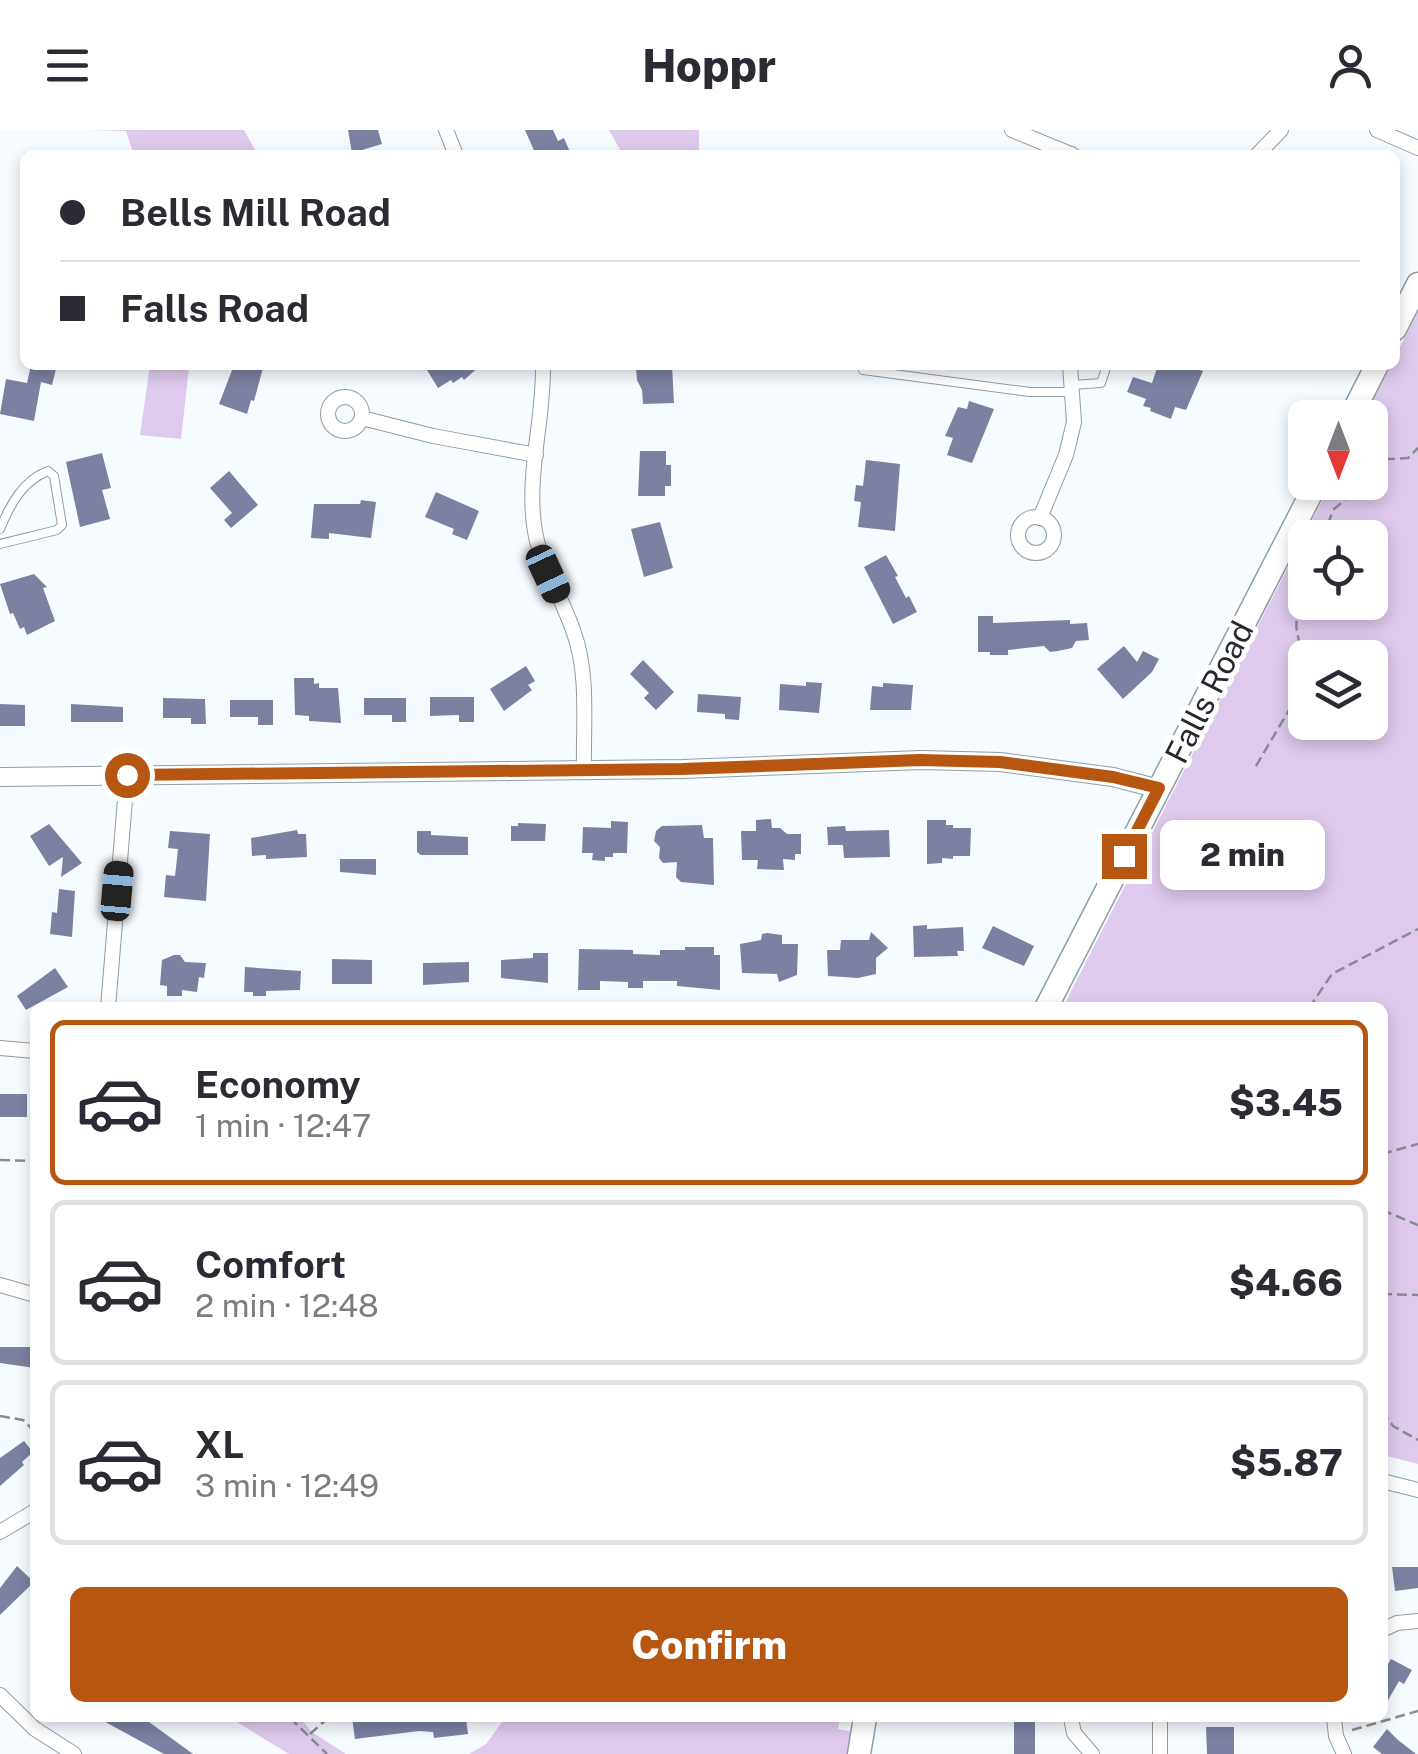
<!DOCTYPE html>
<html lang="en">
<head>
<meta charset="utf-8">
<style>
  :root { --surface:#fff; --page:#f2f2f3; --text:#2b2b33; --muted:#7c7c81; --line:#e1e1e2; --accent:#b65611 }
  body { margin:0; font-family:"Public Sans",sans-serif; background:var(--page); color:var(--text); height:100vh; display:flex; flex-direction:column; font-size:38px; white-space:nowrap }
  * { box-sizing:border-box; margin:0 }
  p { font-size:32px; color:var(--muted) }
  .icon { flex:none; width:55px; height:55px; fill:none; stroke:currentColor; stroke-width:2; stroke-linecap:round; stroke-linejoin:round }
  .map { position:relative; flex:1; overflow:hidden }
  .sheet { position:absolute; left:30px; top:872px; width:1358px; height:720px; display:flex; flex-direction:column; background:var(--surface); border-radius:15px; box-shadow:0 5px 15px #0003 }
  .sheet>* { flex:none }
  .hud { position:absolute; left:20px; top:20px; width:1380px; height:220px; border-radius:15px; box-shadow:0 5px 15px #0003; display:grid; align-content:center; height:220px; padding:0 40px; background:var(--surface) }
  .needle { width:65px; rotate:180deg }
  .controls { position:absolute; left:1288px; top:270px; display:grid; gap:20px }
  .controls a { display:grid; place-items:center; width:100px; height:100px; border-radius:15px; background:var(--surface); box-shadow:0 5px 15px #0003; font-size:50px }
  .end { position:absolute; width:45px; height:45px; margin:-22px; border:12px solid #b65611; background:#fff; box-shadow:0 0 0 5px #fff }
  .from { border-radius:50% }
  .bubble { position:absolute; height:70px; border-radius:15px; background:var(--surface); box-shadow:0 5px 15px #0003; font-size:32px; font-weight:800; line-height:70px; text-align:center }
  .car { position:absolute; width:30px; height:60px; margin:-30px -15px; border-radius:12px; box-shadow:0 0 8px 2px #0007; background:linear-gradient(#222 24%,#8ab4d8 0 40%,#222 0 76%,#8ab4d8 0 86%,#222 0) }
  .hud b { display:flex; align-items:center; gap:35px; height:95px; font-size:38px }
  .hud b+b { border-top:2px solid var(--line) }
  .hud i { width:25px; height:25px; background:var(--text) }
  ul { padding:18px 0 0; list-style:none }
  li { display:flex; align-items:center; gap:30px; height:165px; margin:0 20px 15px; padding:0 20px; border:5px solid var(--line); border-radius:15px }
  li div { flex:1 }
  li b { display:block; font-size:38px }
  li em { font-style:normal; font-weight:800 }
  li.active { border-color:var(--accent) }
  li>.icon { width:90px; height:90px; stroke-width:1.5 }
  .button { display:flex; gap:20px; margin-top:auto; padding:20px 40px }
  .button a { flex:1; height:115px; border-radius:15px; background:var(--accent); color:#fff; font-size:40px; font-weight:800; line-height:115px; text-align:center }
  header { display:flex; justify-content:space-between; align-items:center; height:130px; padding:0 40px; background:var(--surface); font-size:45px; font-weight:800 }
  .map>svg:first-child { display:block }
  .green { fill:#decaec; fill-rule:evenodd }
  .building { fill:#7c81a2 }
  .lines { fill:none; stroke-linecap:round; stroke-linejoin:round }
  .service-casing { stroke:#929ca5; stroke-width:10 }
  .minor-casing { stroke:#929ca5; stroke-width:16 }
  .tertiary-casing { stroke:#929ca5; stroke-width:20 }
  .primary-casing { stroke:#929ca5; stroke-width:25 }
  .path { stroke:#878c90; stroke-width:2.5; stroke-dasharray:10 5; stroke-linecap:butt }
  .service { stroke:#fff; stroke-width:8 }
  .minor { stroke:#fff; stroke-width:14 }
  .tertiary { stroke:#fff; stroke-width:18 }
  .primary { stroke:#fff; stroke-width:22 }
  .route { stroke:#b65611; stroke-width:12 }
  .labels { text-anchor:middle; dominant-baseline:central; stroke-width:10; stroke-linejoin:round; paint-order:stroke }
  .street-label { font-size:32px; fill:#25292d; stroke:#fff }
</style>
</head>
<body>
<header><svg class="icon" aria-label="menu" viewBox="0 0 24 24"><path d="M4 6h16M4 12h16M4 18h16"/></svg>Hoppr<svg class="icon" aria-label="person" viewBox="0 0 24 24"><circle cx="12" cy="8" r="4"/><path d="M4 21q1-7 8-7t8 7"/></svg></header>
<div class="map">
<svg width="1418" height="1624" viewBox="0 0 1418 1624">
  <rect width="100%" height="100%" fill="#f6fbff"/>
  <g class="green">
    <polygon points="90,0 244,0 258,25 134,25 126,1"/>
    <polygon points="609,0 699,0 699,25 623,25"/>
    <path d="M1418,182V1334L1383,1325L1382,878L1063,877L1331,353L1370,352V288L1364,287L1391,235H1395V227ZM1305,408H1370V472H1305ZM1305,528H1370V592H1305Z"/>
    <polygon points="150,235 193,235 189,238 181,309 140,305"/>
    <polygon points="230,1588 300,1588 312,1602 346,1624 289,1624"/>
    <polygon points="505,1588 840,1588 838,1599 854,1602 850,1624 469,1624 486,1614"/>
  </g>
  <g class="building">
    <polygon points="348,0 378,0 382,14 352,23"/>
    <polygon points="525,0 553,0 558,11 564,8 570,22 536,25"/>
    <polygon points="31,235 56,239 52,255 41,252 34,291 0,284 6,249 27,253"/>
    <polygon points="234,235 263,238 254,271 251,270 247,284 219,274"/>
    <polygon points="424,235 481,235 464,250 462,247 453,253 451,250 438,258"/>
    <polygon points="640,235 672,235 674,273 643,274 642,260 637,250 636,238"/>
    <polygon points="1158,235 1194,235 1193,238 1203,241 1186,280 1175,277 1171,289 1150,281 1151,278 1143,276 1146,269 1127,262 1133,247 1152,253"/>
    <polygon points="969,271 994,279 972,333 947,325 953,308 945,306 958,277 967,279"/>
    <polygon points="640,321 666,321 666,335 671,335 671,356 665,356 665,366 638,366"/>
    <polygon points="102,323 111,358 102,360 110,389 80,397 66,332"/>
    <polygon points="866,330 900,334 895,401 858,397 861,372 854,371 856,355 863,356"/>
    <polygon points="229,341 258,375 231,398 224,390 232,383 210,358"/>
    <polygon points="436,362 479,381 467,410 452,404 454,399 425,387"/>
    <polygon points="361,370 376,372 371,408 329,403 329,409 311,408 314,374 360,374"/>
    <polygon points="660,392 673,438 644,447 631,399"/>
    <polygon points="886,425 898,446 895,447 906,468 909,466 917,482 893,494 864,437"/>
    <polygon points="34,444 47,457 43,458 55,491 27,505 24,497 20,499 13,483 10,484 0,454"/>
    <polygon points="978,486 993,486 993,493 1070,490 1070,494 1087,493 1089,510 1076,511 1072,518 1058,521 1050,522 1044,516 1008,520 1008,525 990,525 990,522 978,522"/>
    <polygon points="1124,516 1137,532 1143,521 1159,529 1152,542 1123,569 1097,539"/>
    <polygon points="643,530 674,562 656,580 644,568 649,563 630,544"/>
    <polygon points="526,536 535,551 528,555 532,560 504,581 490,559"/>
    <polygon points="294,548 314,548 314,554 319,553 319,558 338,558 341,593 309,591 309,586 295,585"/>
    <polygon points="806,552 822,553 819,583 779,580 780,554 806,556"/>
    <polygon points="883,553 913,555 911,580 870,580 872,556 883,557"/>
    <polygon points="698,564 741,567 739,590 725,589 725,584 697,582"/>
    <polygon points="430,567 474,567 474,592 459,592 459,585 430,586"/>
    <polygon points="163,568 205,569 206,594 191,594 191,588 163,588"/>
    <polygon points="364,568 406,568 406,592 392,592 392,585 364,585"/>
    <polygon points="230,570 273,570 273,595 258,595 258,587 230,587"/>
    <polygon points="0,574 25,575 25,596 0,596"/>
    <polygon points="71,574 123,577 123,592 71,592"/>
    <polygon points="771,689 772,698 780,698 787,704 801,704 801,724 795,724 795,730 783,729 784,740 757,739 758,730 742,730 741,701 756,701 756,690"/>
    <polygon points="927,690 946,690 946,695 953,695 953,698 971,698 970,726 953,726 953,729 942,728 942,733 927,734"/>
    <polygon points="611,691 628,692 627,723 613,723 613,727 605,727 605,731 592,730 593,723 582,723 583,697 611,698"/>
    <polygon points="518,693 546,694 545,711 511,711 511,696 518,696"/>
    <polygon points="49,694 82,733 61,747 63,727 49,736 30,706"/>
    <polygon points="702,695 704,708 713,708 714,755 681,752 676,747 677,732 663,733 659,728 660,717 654,711 656,701 662,696"/>
    <polygon points="845,696 846,701 889,700 890,727 844,728 843,715 828,715 827,697"/>
    <polygon points="297,700 298,704 306,704 307,727 266,729 266,725 252,726 251,708"/>
    <polygon points="170,701 210,704 206,771 164,767 166,745 175,746 178,719 168,718"/>
    <polygon points="417,701 431,701 431,705 468,707 468,725 421,725 417,722"/>
    <polygon points="340,729 376,729 376,745 340,742"/>
    <polygon points="59,759 75,761 72,807 50,804 52,782 57,783"/>
    <polygon points="927,795 927,799 963,797 964,821 957,821 958,826 914,827 913,796"/>
    <polygon points="993,796 1034,816 1024,836 982,818"/>
    <polygon points="871,802 888,818 876,828 876,844 858,848 828,846 827,820 840,820 841,810 869,810"/>
    <polygon points="767,803 782,805 782,814 798,814 797,845 779,852 777,844 742,843 740,814 761,810 762,804"/>
    <polygon points="685,817 714,817 714,825 720,825 720,860 677,856 677,851 643,851 643,858 628,858 628,852 600,851 600,860 578,860 579,819 633,820 633,824 660,825 660,820 685,820"/>
    <polygon points="533,823 548,823 548,853 501,848 501,830 533,828"/>
    <polygon points="174,825 180,825 185,832 206,833 204,848 199,847 197,862 182,860 182,866 167,866 167,856 160,855 162,830"/>
    <polygon points="332,829 372,830 372,854 332,854"/>
    <polygon points="469,832 469,852 423,855 423,833"/>
    <polygon points="245,837 301,841 300,860 266,861 266,866 253,866 253,862 244,862"/>
    <polygon points="55,838 68,857 26,880 17,866"/>
    <rect x="0" y="964" width="27" height="23"/>
    <polygon points="0,1217 35,1217 35,1238 0,1233"/>
    <polygon points="24,1311 33,1322 22,1332 24,1335 0,1356 0,1328"/>
    <polygon points="17,1436 34,1452 0,1485 0,1458"/>
    <polygon points="1392,1437 1418,1437 1418,1458 1395,1461"/>
    <polygon points="1391,1529 1412,1540 1404,1554 1399,1551 1382,1581 1382,1544"/>
    <polygon points="98,1588 152,1588 149,1592 193,1624 164,1624"/>
    <polygon points="352,1588 466,1588 468,1604 434,1608 433,1602 419,1601 355,1609"/>
    <rect x="1014" y="1588" width="21" height="36"/>
    <polygon points="1206,1597 1234,1597 1234,1624 1207,1624"/>
    <polygon points="1387,1599 1398,1610 1416,1624 1382,1624 1373,1617"/>
  </g>
  <g class="lines">
    <g class="service-casing">
      <g id="service">
        <polyline points="863,240 1030,262 1073,262"/>
        <polyline points="1072,255 1101,253 1107,235"/>
        <path d="M0,399C10,375 22,351 48,341L54,346L62,395L57,400L0,414"/>
      </g>
    </g>
    <g class="minor-casing">
      <g id="minor">
        <polyline points="446,0 456,25"/>
        <polyline points="1012,0 1073,25"/>
        <polyline points="1377,0 1418,18"/>
        <polyline points="1257,25 1281,0"/>
        <path d="M543,235C544,288 527,342 534,395C539,435 562,466 574,503C589,544 583,596 584,640"/>
        <circle cx="345" cy="284" r="17"/>
        <polyline points="362,288 433,306 536,325"/>
        <circle cx="1036" cy="405" r="18"/>
        <polyline points="1040,388 1066,325 1074,292 1070,235"/>
        <polyline points="108,878 127,645"/>
        <polyline points="0,918 35,921"/>
        <polyline points="0,1155 35,1165"/>
        <polyline points="1382,1351 1418,1360"/>
        <polyline points="0,1402 35,1381"/>
        <polyline points="1382,1500 1397,1493 1418,1491"/>
        <polyline points="0,1565 35,1599 74,1624"/>
        <polyline points="1071,1588 1074,1603 1092,1624"/>
        <polyline points="1160,1588 1160,1624"/>
        <polyline points="1334,1588 1336,1606 1344,1624"/>
      </g>
    </g>
    <g class="tertiary-casing">
      <polyline id="tertiary" points="0,647 682,639 921,630 1000,632 1113,647 1159,659"/>
    </g>
    <g class="primary-casing">
      <g id="primary">
        <polyline points="1395,199 1418,154"/>
        <polyline points="1350,288 1377,235"/>
        <polyline points="1046,878 1317,352"/>
        <polyline points="859,1624 865,1588"/>
      </g>
    </g>
    <g class="path">
      <polyline points="1370,330 1408,328 1418,318"/>
      <polyline points="1323,408 1333,380 1359,358 1361,352"/>
      <path d="M1305,462C1293,493 1294,498 1305,528"/>
      <polyline points="1256,636 1305,553"/>
      <polyline points="1309,878 1332,844 1418,799"/>
      <polyline points="1382,1024 1418,1014"/>
      <polyline points="0,1030 35,1031"/>
      <polyline points="1382,1080 1418,1095"/>
      <polyline points="1382,1164 1418,1165"/>
      <polyline points="1382,1281 1393,1296 1418,1310"/>
      <polyline points="0,1286 23,1290 35,1302"/>
      <polyline points="290,1588 327,1624"/>
      <polyline points="1352,1600 1418,1581"/>
      <polyline points="310,1604 328,1588"/>
    </g>
    <use href="#service" class="service"/>
    <use href="#minor" class="minor"/>
    <use href="#tertiary" class="tertiary"/>
    <use href="#primary" class="primary"/>
  </g>
  <g class="lines">
    <polyline class="route" points="127,645 682,639 920,630 1000,632 1113,647 1159,658 1124,726"/>
  </g>
  <g class="labels">
    <g class="street-label">
      <text transform="translate(1209 562) rotate(-63)">Falls Road</text>
    </g>
  </g>
</svg>
<div class="controls">
<a><svg class="needle" viewBox="-14 -14 28 28"><path d="M0-13l5 13h-10z" fill="#e53935"/><path d="M0 13l5-13h-10z" fill="#7c7c81"/></svg></a>
<a><svg class="icon" aria-label="locate" viewBox="0 0 24 24"><circle cx="12" cy="12" r="6"/><path d="M12 2v4M12 18v4M2 12h4M18 12h4"/></svg></a>
<a><svg class="icon" aria-label="layers" viewBox="0 0 24 24"><path d="M12 4l9 5-9 5-9-5zM3 14l9 5 9-5"/></svg></a>
</div>
<i class="end from" style="left:127px;top:645px"></i>
<i class="end" style="left:1124px;top:726px"></i>
<div class="bubble" style="left:1160px;top:690px;width:165px">2 min</div>
<i class="car" style="left:548px;top:444px;rotate:155deg"></i>
<i class="car" style="left:117px;top:761px;rotate:5deg"></i>
<div class="hud">
<b><i class="from"></i>Bells Mill Road</b>
<b><i></i>Falls Road</b>
</div>
<section class="sheet">
<ul>
<li class="active"><svg class="icon" aria-label="car" viewBox="0 0 24 24"><path d="M5 17H2v-5l4-1 3-4h7l3 4 3 1v5h-3M9 17h6M6 11h13"/><circle cx="7" cy="17" r="2"/><circle cx="17" cy="17" r="2"/></svg><div><b>Economy</b><p>1 min · 12:47</p></div><em>$3.45</em></li>
<li><svg class="icon" aria-label="car" viewBox="0 0 24 24"><path d="M5 17H2v-5l4-1 3-4h7l3 4 3 1v5h-3M9 17h6M6 11h13"/><circle cx="7" cy="17" r="2"/><circle cx="17" cy="17" r="2"/></svg><div><b>Comfort</b><p>2 min · 12:48</p></div><em>$4.66</em></li>
<li><svg class="icon" aria-label="car" viewBox="0 0 24 24"><path d="M5 17H2v-5l4-1 3-4h7l3 4 3 1v5h-3M9 17h6M6 11h13"/><circle cx="7" cy="17" r="2"/><circle cx="17" cy="17" r="2"/></svg><div><b>XL</b><p>3 min · 12:49</p></div><em>$5.87</em></li>
</ul>
<div class="button"><a>Confirm</a></div>
</section>
</div>
</body>
</html>
